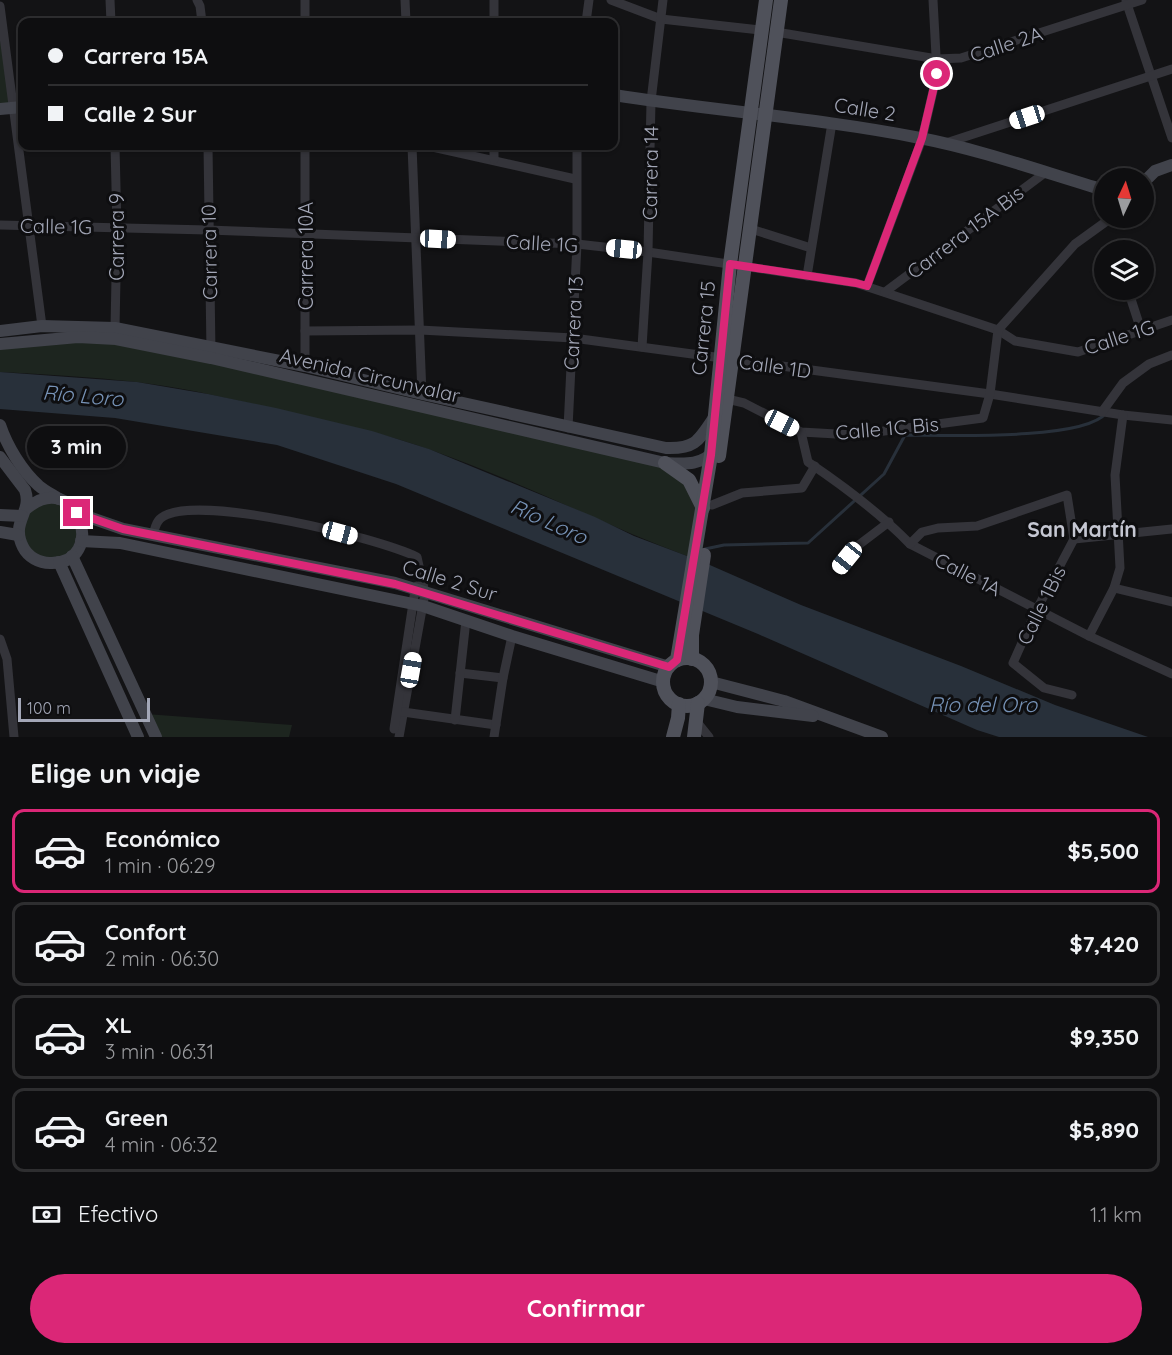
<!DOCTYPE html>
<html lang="es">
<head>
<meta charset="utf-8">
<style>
  :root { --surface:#0e0e10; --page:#1c1c1e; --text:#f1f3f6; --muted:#9b9c9f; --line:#2e2e30; --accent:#db2777 }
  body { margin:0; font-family:Quicksand,sans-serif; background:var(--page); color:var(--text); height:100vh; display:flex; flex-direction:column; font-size:22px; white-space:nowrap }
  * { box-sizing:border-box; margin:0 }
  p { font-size:20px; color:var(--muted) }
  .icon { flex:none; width:33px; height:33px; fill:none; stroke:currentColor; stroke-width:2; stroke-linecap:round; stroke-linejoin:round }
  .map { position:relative; height:737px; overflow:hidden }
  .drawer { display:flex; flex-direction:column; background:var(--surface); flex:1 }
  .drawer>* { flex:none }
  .hud { position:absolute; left:18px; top:18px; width:600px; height:132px; border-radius:12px; box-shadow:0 2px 4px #0004,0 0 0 2px var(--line); display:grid; align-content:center; height:132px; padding:0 30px; background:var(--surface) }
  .needle { width:39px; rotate:4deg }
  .controls { position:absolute; left:1094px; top:168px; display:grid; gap:12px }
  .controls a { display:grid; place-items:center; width:60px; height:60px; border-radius:50%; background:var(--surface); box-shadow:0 2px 4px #0004,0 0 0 2px var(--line); font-size:30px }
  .scale { position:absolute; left:18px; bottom:15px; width:132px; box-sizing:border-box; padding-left:6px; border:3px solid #a3a7b7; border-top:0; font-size:16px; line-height:21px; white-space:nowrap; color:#a3a7b7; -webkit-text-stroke:4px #0e0e10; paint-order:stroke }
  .end { position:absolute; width:27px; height:27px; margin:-14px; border:8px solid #db2777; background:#fff; box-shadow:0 0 0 3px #fff }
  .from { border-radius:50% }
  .bubble { position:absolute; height:42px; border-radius:21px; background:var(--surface); box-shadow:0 2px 4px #0004,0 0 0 2px var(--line); font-size:20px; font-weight:700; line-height:42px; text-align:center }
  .car { position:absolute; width:18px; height:36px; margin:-18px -9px; border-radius:8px; box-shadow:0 0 4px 2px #0007; background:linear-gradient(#fff 24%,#345 0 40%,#fff 0 76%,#345 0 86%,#fff 0) }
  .hud b { display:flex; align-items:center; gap:21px; height:57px; font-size:22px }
  .hud b+b { border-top:2px solid var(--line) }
  .hud i { width:15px; height:15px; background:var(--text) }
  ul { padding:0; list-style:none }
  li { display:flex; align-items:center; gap:18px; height:84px; margin:0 12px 9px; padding:0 18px; border:3px solid var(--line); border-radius:12px }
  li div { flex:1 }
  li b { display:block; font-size:22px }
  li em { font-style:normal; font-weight:700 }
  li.on { border-color:var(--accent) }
  li>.icon { width:54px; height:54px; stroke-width:1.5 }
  h2 { padding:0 30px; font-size:27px; line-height:72px }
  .pay { display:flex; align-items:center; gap:15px; height:66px; padding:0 30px; font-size:22px }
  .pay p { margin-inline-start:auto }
  .cta { display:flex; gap:12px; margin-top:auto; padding:12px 30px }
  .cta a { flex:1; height:69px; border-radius:36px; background:var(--accent); color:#fff; font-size:24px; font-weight:700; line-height:69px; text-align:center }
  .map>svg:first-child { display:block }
  .green { fill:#1d251f }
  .water { fill:#28303a }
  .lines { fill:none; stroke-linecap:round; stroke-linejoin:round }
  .stream { stroke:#28303a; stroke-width:3 }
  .street { stroke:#34343a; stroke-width:9 }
  .secondary { stroke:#41434b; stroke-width:12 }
  .primary { stroke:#4f515a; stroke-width:14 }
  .route { stroke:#db2777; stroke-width:8 }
  .labels { text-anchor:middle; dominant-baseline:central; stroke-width:6; stroke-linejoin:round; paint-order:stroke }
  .street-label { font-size:20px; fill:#a3a7b7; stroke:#0e0e10 }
  .water-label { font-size:21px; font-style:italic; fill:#7692b6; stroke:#0e0e10 }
  .neighbourhood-label { font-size:21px; font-weight:bold; fill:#c5c7d2; stroke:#0e0e10 }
</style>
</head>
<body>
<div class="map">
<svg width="1172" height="737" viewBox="0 0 1172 737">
  <rect width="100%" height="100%" fill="#131315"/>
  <g class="green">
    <polygon points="0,6 12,108 0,109"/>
    <path d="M116,339L665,463L699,498L692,558C603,525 518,480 428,449C385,434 341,424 296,414C243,402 190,388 136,382C91,377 45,374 0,372V344Z"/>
    <polygon points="52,499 81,522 71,556 39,561 18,535 22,516"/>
    <polygon points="146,714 292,725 289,737 156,737"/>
  </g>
  <polygon class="water" points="0,372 137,382 208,394 276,408 372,431 429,449 595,517 634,536 703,562 801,605 961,666 1055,705 1148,737 999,737 977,730 758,634 396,484 277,445 115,418 0,409"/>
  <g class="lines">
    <path class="stream" d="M705,549L724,545L808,543L884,474L905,435C943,435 1084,441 1106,413"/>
    <g class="street">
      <polyline points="110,0 111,22"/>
      <polyline points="197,0 200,6 202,22"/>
      <polyline points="405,0 406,22"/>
      <polyline points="494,0 494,22"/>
      <polyline points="611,0 661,19 760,30"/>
      <polyline points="1126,1 1172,138"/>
      <polyline points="0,6 42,326"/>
      <polyline points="305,22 305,0"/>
      <polyline points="586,22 589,0"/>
      <polyline points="776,32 937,59 961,58 1142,0"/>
      <polyline points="946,143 1172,69"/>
      <polyline points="208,146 211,352"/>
      <polyline points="412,146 422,394"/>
      <polyline points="428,146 575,179"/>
      <polyline points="494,159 494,146"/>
      <polyline points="0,225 208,230 577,244 648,252 856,283 998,330 1015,341 1078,352 1172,320"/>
      <polyline points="751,229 811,248"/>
      <polyline points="807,276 832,123"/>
      <polyline points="867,286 922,139 937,74 933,0"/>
      <polyline points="1128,290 1141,330"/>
      <polyline points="885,292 1046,172"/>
      <polyline points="115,328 117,228 115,146"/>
      <polyline points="305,331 420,330 573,338 990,394 1123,415 1172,420"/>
      <polyline points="642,347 648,252 651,101 663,0"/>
      <polyline points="305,366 305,146"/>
      <polyline points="727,399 744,403 801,432 854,435 983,418 990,394 998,330 1075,244 1111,218"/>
      <polyline points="1102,412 1123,383 1149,364 1172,355"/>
      <polyline points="568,428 577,244 577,146"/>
      <path d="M801,432L808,462C845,487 879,512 910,544L1089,636L1172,674"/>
      <polyline points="712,505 742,493 802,488 815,466"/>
      <path d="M153,535C155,528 156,520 164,516C203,495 375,537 417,557L425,593L399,737"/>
      <polyline points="1074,539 1172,529"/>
      <polyline points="910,544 922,532 938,528 977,526 1067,495 1074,539"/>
      <polyline points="838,568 856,547 889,522"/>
      <polyline points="1114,588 1172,602"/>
      <polyline points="1089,636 1114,588 1120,568 1115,475 1123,415"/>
      <polyline points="0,639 7,659 14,737"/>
      <polyline points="460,673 503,678"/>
      <polyline points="1072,695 1044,688 1013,663 1037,609 1074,539"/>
      <polyline points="403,712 496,725"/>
      <polyline points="455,720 466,620"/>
      <polyline points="697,722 709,737"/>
      <polyline points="394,729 415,590 417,586"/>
      <polyline points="494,737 503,678 512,636"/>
    </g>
    <g class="secondary">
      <path d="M614,95C715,111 819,118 920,138C982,150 1043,172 1104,190"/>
      <polyline points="0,109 22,107"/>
      <polyline points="1143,183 1155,171 1172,165"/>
      <path d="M0,331L42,326L115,328L305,366L422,394L666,448C694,449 698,442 713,419"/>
      <path d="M0,344L78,337L116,339L211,358L665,463C684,464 702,466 715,450"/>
      <path d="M0,425C7,446 22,471 39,486C45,491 53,495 59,499"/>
      <path d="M0,457L25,490C33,513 10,521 23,547C28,557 39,563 50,563C109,565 78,465 26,509"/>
      <polyline points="77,513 123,529 395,583 669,667"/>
      <polyline points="0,515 22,516"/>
      <polyline points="0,532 18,535"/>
      <polyline points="81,541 120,543 423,606 512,636 664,682"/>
      <polyline points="72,556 156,737"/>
      <polyline points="59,562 138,737"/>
      <polyline points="711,682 784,701 882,737"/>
      <polyline points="704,699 737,707 813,716"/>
    </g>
    <g class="primary">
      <polyline points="719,456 781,0"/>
      <polyline points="665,463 689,480 703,508"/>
      <circle cx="687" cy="682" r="24"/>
      <polyline points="692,659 692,635 704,555"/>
      <polyline points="677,660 711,455 730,264 766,0"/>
      <polyline points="673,737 678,718 679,704"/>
      <polyline points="694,737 698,703"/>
    </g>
  </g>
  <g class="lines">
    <polyline class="route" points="77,513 123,529 395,584 669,667 677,660 711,455 730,264 856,283 867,286 922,138 937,74"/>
  </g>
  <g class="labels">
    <g class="street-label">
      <text transform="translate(1006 44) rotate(-18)">Calle 2A</text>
      <text transform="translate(865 109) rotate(9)">Calle 2</text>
      <text transform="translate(650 173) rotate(-89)">Carrera 14</text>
      <text transform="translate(56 226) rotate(1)">Calle 1G</text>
      <text transform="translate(965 232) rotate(-37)">Carrera 15A Bis</text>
      <text transform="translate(116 237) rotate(-90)">Carrera 9</text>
      <text transform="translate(542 243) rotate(3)">Calle 1G</text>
      <text transform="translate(209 252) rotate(-91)">Carrera 10</text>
      <text transform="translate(305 256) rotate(-90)">Carrera 10A</text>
      <text transform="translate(573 323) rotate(-87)">Carrera 13</text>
      <text transform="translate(703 328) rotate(-84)">Carrera 15</text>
      <text transform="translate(1119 337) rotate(-18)">Calle 1G</text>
      <text transform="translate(775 366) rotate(8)">Calle 1D</text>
      <text transform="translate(370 375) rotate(13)">Avenida Circunvalar</text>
      <text transform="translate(887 428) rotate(-5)">Calle 1C Bis</text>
      <text transform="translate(968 574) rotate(27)">Calle 1A</text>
      <text transform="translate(450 580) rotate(17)">Calle 2 Sur</text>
      <text transform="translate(1041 605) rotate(-64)">Calle 1Bis</text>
    </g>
    <g class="water-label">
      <text transform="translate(83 395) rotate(5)">Río Loro</text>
      <text transform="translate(549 521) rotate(24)">Río Loro</text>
      <text x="983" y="704">Río del Oro</text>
    </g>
    <g class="neighbourhood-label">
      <text x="1082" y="529">San Martín</text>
    </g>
  </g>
</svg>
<div class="controls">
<a><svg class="needle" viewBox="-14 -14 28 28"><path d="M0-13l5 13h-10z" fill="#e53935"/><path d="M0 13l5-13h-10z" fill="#9b9c9f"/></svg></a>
<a><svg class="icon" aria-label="layers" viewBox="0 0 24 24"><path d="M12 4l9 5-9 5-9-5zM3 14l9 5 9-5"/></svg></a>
</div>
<div class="scale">100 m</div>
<i class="end from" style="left:937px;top:74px"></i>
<i class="end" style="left:77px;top:513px"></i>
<div class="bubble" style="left:27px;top:426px;width:99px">3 min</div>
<i class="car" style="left:1027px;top:117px;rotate:252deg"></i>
<i class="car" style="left:438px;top:239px;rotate:93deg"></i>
<i class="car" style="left:624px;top:249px;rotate:276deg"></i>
<i class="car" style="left:782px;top:423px;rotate:117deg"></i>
<i class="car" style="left:340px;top:533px;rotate:105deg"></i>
<i class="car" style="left:847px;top:558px;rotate:219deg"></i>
<i class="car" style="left:411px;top:670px;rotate:10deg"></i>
<div class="hud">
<b><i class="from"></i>Carrera 15A</b>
<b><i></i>Calle 2 Sur</b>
</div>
</div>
<section class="drawer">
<h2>Elige un viaje</h2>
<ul>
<li class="on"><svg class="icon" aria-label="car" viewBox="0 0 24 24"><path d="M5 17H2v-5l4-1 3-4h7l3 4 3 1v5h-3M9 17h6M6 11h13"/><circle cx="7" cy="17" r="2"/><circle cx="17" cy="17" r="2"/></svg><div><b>Económico</b><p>1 min · 06:29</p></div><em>$5,500</em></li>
<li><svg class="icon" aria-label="car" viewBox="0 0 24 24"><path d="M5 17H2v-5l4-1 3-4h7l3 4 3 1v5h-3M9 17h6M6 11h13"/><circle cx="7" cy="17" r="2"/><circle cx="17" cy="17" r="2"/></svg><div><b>Confort</b><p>2 min · 06:30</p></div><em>$7,420</em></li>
<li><svg class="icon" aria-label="car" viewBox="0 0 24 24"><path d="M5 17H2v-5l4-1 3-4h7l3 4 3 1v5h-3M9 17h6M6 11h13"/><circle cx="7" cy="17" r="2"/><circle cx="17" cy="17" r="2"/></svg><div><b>XL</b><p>3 min · 06:31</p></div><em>$9,350</em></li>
<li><svg class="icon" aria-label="car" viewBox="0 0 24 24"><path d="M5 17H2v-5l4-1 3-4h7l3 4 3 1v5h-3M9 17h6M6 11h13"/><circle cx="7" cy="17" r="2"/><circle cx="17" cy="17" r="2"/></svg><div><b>Green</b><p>4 min · 06:32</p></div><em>$5,890</em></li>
</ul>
<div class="pay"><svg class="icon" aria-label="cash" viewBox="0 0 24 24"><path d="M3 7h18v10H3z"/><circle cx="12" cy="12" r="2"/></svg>Efectivo<p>1.1 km</p></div>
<div class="cta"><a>Confirmar</a></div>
</section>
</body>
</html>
